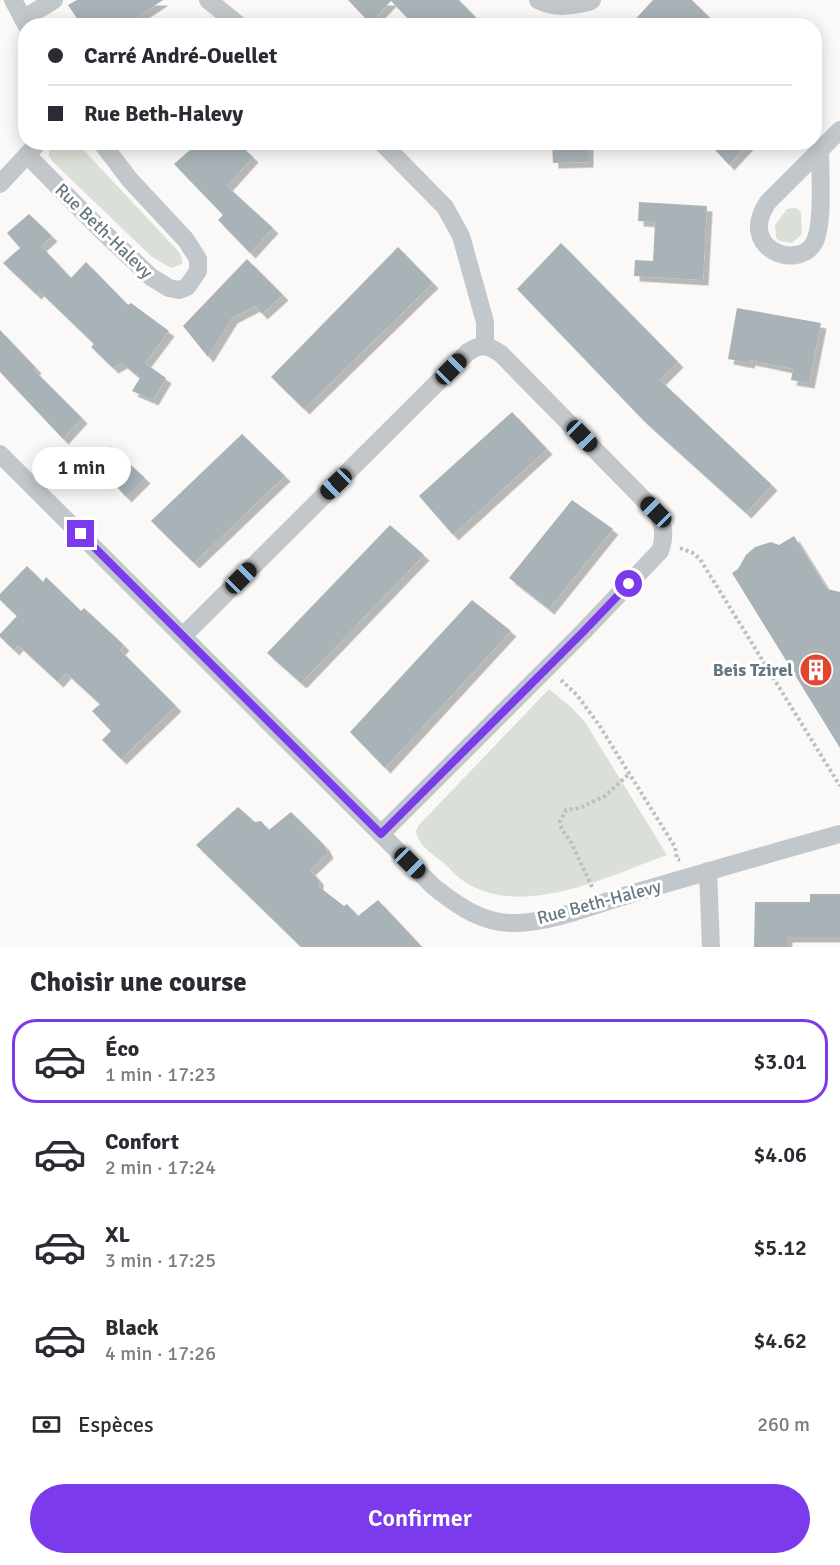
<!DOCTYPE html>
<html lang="fr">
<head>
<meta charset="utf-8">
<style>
  :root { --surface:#fff; --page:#f2f2f3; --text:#2b2b33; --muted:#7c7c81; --line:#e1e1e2; --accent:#7c3aed }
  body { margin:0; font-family:Signika,sans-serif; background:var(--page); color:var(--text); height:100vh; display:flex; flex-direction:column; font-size:22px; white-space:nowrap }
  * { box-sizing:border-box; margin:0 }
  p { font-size:20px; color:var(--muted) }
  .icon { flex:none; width:33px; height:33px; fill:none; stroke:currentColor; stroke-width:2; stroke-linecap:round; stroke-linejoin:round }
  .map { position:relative; height:947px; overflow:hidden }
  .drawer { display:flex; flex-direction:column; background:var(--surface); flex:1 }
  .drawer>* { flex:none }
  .guide { position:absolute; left:18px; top:18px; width:804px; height:132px; border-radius:24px; box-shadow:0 3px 15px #0003; display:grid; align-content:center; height:132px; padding:0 30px; background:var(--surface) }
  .end { position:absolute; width:27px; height:27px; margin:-14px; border:8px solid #7c3aed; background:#fff; box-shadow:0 0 0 3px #fff }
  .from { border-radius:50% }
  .bubble { position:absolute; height:42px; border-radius:21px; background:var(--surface); box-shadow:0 3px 15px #0003; font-size:20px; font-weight:600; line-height:42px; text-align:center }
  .car { position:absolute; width:18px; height:36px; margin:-18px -9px; border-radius:8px; box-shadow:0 0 4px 2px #0007; background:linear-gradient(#222 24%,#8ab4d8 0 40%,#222 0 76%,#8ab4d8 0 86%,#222 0) }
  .guide b { display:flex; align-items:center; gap:21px; height:57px; font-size:22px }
  .guide b+b { border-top:2px solid var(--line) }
  .guide i { width:15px; height:15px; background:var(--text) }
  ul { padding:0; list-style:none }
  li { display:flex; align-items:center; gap:18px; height:84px; margin:0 12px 9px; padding:0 18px; border:3px solid transparent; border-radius:24px }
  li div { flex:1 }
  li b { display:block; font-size:22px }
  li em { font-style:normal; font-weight:600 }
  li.current { border-color:var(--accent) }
  li>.icon { width:54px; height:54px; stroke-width:1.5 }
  h2 { padding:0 30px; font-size:27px; line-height:72px }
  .pay { display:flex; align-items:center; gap:15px; height:66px; padding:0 30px; font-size:22px }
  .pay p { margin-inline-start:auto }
  .primary-button { display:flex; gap:12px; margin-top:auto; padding:12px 30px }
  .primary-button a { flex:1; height:69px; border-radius:36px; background:var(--accent); color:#fff; font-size:24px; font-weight:600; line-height:69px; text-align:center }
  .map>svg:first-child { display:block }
  .green { fill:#dadfd7 }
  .building { fill:#a8b2b7; filter:url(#shadow) }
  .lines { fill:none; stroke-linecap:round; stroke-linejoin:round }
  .path { stroke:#bbc0c2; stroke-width:4; stroke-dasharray:3 3; stroke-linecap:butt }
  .minor { stroke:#c1c7ca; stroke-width:18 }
  .route { stroke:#7c3aed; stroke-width:8 }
  .labels { text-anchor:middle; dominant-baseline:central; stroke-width:6; stroke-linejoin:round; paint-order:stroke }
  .street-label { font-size:18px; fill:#657982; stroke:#fff }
  .poi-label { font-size:18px; font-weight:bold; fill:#657982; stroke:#fff; text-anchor:end }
</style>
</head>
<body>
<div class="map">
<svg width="840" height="947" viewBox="0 0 840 947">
  <defs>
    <filter id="shadow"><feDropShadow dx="5.5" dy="5.5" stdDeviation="0" flood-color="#0004"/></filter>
  </defs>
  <rect width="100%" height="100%" fill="#faf9f8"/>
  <g class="green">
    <polygon points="55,143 77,143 179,252 182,259 182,264 171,268 152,257 52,161 49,156 49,149"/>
    <polygon points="793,208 798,209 801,213 802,234 792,243 779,241 776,237 775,225 787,209"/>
    <path d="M549,689L572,708L585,722L667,855C608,876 520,921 462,880C456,876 450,869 445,864C434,855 418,846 416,831L419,825Z"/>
  </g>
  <g class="building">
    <polygon points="77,0 163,0 124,26 82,26 68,5"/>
    <polygon points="348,0 459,0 484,26 415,26 391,1 370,23"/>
    <polygon points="653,0 692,0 718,26 629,26"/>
    <polygon points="199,142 237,142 253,157 227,186 273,228 250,253 218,220 223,215 174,164"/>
    <polygon points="552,142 588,142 588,162 553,163"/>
    <polygon points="708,142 750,142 729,165"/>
    <polygon points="639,202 707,206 703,280 634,276 635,260 653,261 655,222 638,221"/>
    <polygon points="29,214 52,236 41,246 71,278 86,262 128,305 131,303 169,331 145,363 166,378 153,400 132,391 140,378 122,363 113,368 91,347 94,344 39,291 36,294 3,263 20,248 7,233"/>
    <polygon points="561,243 678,362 660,380 772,485 746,513 644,421 517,289"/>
    <polygon points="398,247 433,283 304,409 271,377"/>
    <polygon points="247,259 283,295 262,314 255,306 232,318 208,357 183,326"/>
    <polygon points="737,308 821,323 809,383 791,380 793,369 750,360 749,363 728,359"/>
    <polygon points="0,330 36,368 34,370 82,418 63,439 0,372"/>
    <polygon points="512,412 547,449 453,535 419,496"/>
    <polygon points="242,434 285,476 194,563 151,521"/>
    <polygon points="110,446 145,478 126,497 94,462"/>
    <polygon points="572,500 613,529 549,609 509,578"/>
    <polygon points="390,525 424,555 301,683 267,653"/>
    <polygon points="794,536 827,589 840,592 840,748 732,573 738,569 746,555 755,547 771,542 779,545"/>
    <polygon points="27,566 43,582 46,577 81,611 84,608 124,645 120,650 176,706 121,759 102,740 111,731 92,711 100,704 66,673 58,682 18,645 14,650 0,637 0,634 17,616 0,600 0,594"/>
    <polygon points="472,600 511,631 385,768 350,732"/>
    <polygon points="238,807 255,822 261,821 269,830 291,812 324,845 328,853 310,870 318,879 318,886 344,906 347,904 358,916 378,900 422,947 301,947 196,845"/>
    <polygon points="810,894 840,894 840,937 787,937 787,947 754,947 755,902 810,902"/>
  </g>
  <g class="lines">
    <g class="path">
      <polyline points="680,548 693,553 700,559 840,786"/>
      <polyline points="561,680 577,695 599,725 675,847 677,859 680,860"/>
      <polyline points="592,887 571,842 562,830 560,822 566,810 580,808 605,796 629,774"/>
    </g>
    <g class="minor">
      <polyline points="13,0 27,26"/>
      <polyline points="208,0 240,26"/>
      <path d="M538,0C555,9 571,6 589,2L592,0"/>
      <polyline points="23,19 54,0"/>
      <polyline points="381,142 445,207 461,236 485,322 485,345"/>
      <path d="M820,150C820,172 824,225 814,243C798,271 736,249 768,202L840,130"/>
      <polyline points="27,155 99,228 151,277 169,288 179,290 187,287 198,271 198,259 186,240 130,180 101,142"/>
      <polyline points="0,184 39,142"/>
      <path d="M0,454L434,887C458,906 483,924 515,923C555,922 596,904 634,893C703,873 771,853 840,834"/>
      <path d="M183,636L468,352C481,343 488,345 501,354L656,512C665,524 665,537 660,551L583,632L381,834"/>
      <polyline points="708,871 711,947"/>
    </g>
  </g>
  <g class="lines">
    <polyline class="route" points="81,534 381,834 583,632 629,584"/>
  </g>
  <defs>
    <g id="building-disc" transform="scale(1.725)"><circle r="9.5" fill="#e04731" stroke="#fff"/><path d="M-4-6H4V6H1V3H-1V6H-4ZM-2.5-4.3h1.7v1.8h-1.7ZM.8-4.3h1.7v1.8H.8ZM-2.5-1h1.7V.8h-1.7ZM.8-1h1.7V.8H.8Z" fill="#fff"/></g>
  </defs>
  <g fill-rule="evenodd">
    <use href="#building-disc" x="816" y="670"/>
  </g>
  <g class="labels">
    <g class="street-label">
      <text transform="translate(104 231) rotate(44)">Rue Beth-Halevy</text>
      <text transform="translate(599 902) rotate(-15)">Rue Beth-Halevy</text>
    </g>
    <g class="poi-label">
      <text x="793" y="670">Beis Tzirel</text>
    </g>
  </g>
</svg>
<i class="end from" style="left:629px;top:584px"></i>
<i class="end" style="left:81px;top:534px"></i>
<div class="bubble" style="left:32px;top:447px;width:99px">1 min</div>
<i class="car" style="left:451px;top:369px;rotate:45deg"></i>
<i class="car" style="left:582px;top:436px;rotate:136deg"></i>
<i class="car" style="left:336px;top:484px;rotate:226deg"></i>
<i class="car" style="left:656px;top:512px;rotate:315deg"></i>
<i class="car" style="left:241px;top:578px;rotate:45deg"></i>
<i class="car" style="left:410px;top:863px;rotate:135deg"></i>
<div class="guide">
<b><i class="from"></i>Carré André-Ouellet</b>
<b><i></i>Rue Beth-Halevy</b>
</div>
</div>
<section class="drawer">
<h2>Choisir une course</h2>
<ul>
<li class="current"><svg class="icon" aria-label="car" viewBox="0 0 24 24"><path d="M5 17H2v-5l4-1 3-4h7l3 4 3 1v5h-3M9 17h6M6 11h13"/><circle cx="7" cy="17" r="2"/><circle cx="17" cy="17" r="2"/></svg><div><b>Éco</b><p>1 min · 17:23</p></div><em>$3.01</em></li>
<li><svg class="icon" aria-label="car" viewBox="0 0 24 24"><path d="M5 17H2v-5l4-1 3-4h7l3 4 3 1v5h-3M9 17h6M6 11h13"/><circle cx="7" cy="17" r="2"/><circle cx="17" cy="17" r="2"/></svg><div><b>Confort</b><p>2 min · 17:24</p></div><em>$4.06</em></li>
<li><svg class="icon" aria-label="car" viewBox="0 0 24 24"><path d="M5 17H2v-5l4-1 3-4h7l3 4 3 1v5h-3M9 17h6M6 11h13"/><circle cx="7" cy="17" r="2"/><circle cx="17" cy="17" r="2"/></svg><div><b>XL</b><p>3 min · 17:25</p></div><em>$5.12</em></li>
<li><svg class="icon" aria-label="car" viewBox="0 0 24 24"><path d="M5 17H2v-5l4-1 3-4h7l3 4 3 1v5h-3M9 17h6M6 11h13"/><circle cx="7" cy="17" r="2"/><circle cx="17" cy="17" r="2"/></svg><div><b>Black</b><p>4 min · 17:26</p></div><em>$4.62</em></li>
</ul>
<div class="pay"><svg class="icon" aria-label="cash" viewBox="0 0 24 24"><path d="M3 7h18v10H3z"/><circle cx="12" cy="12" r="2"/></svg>Espèces<p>260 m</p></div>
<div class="primary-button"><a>Confirmer</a></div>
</section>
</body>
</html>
